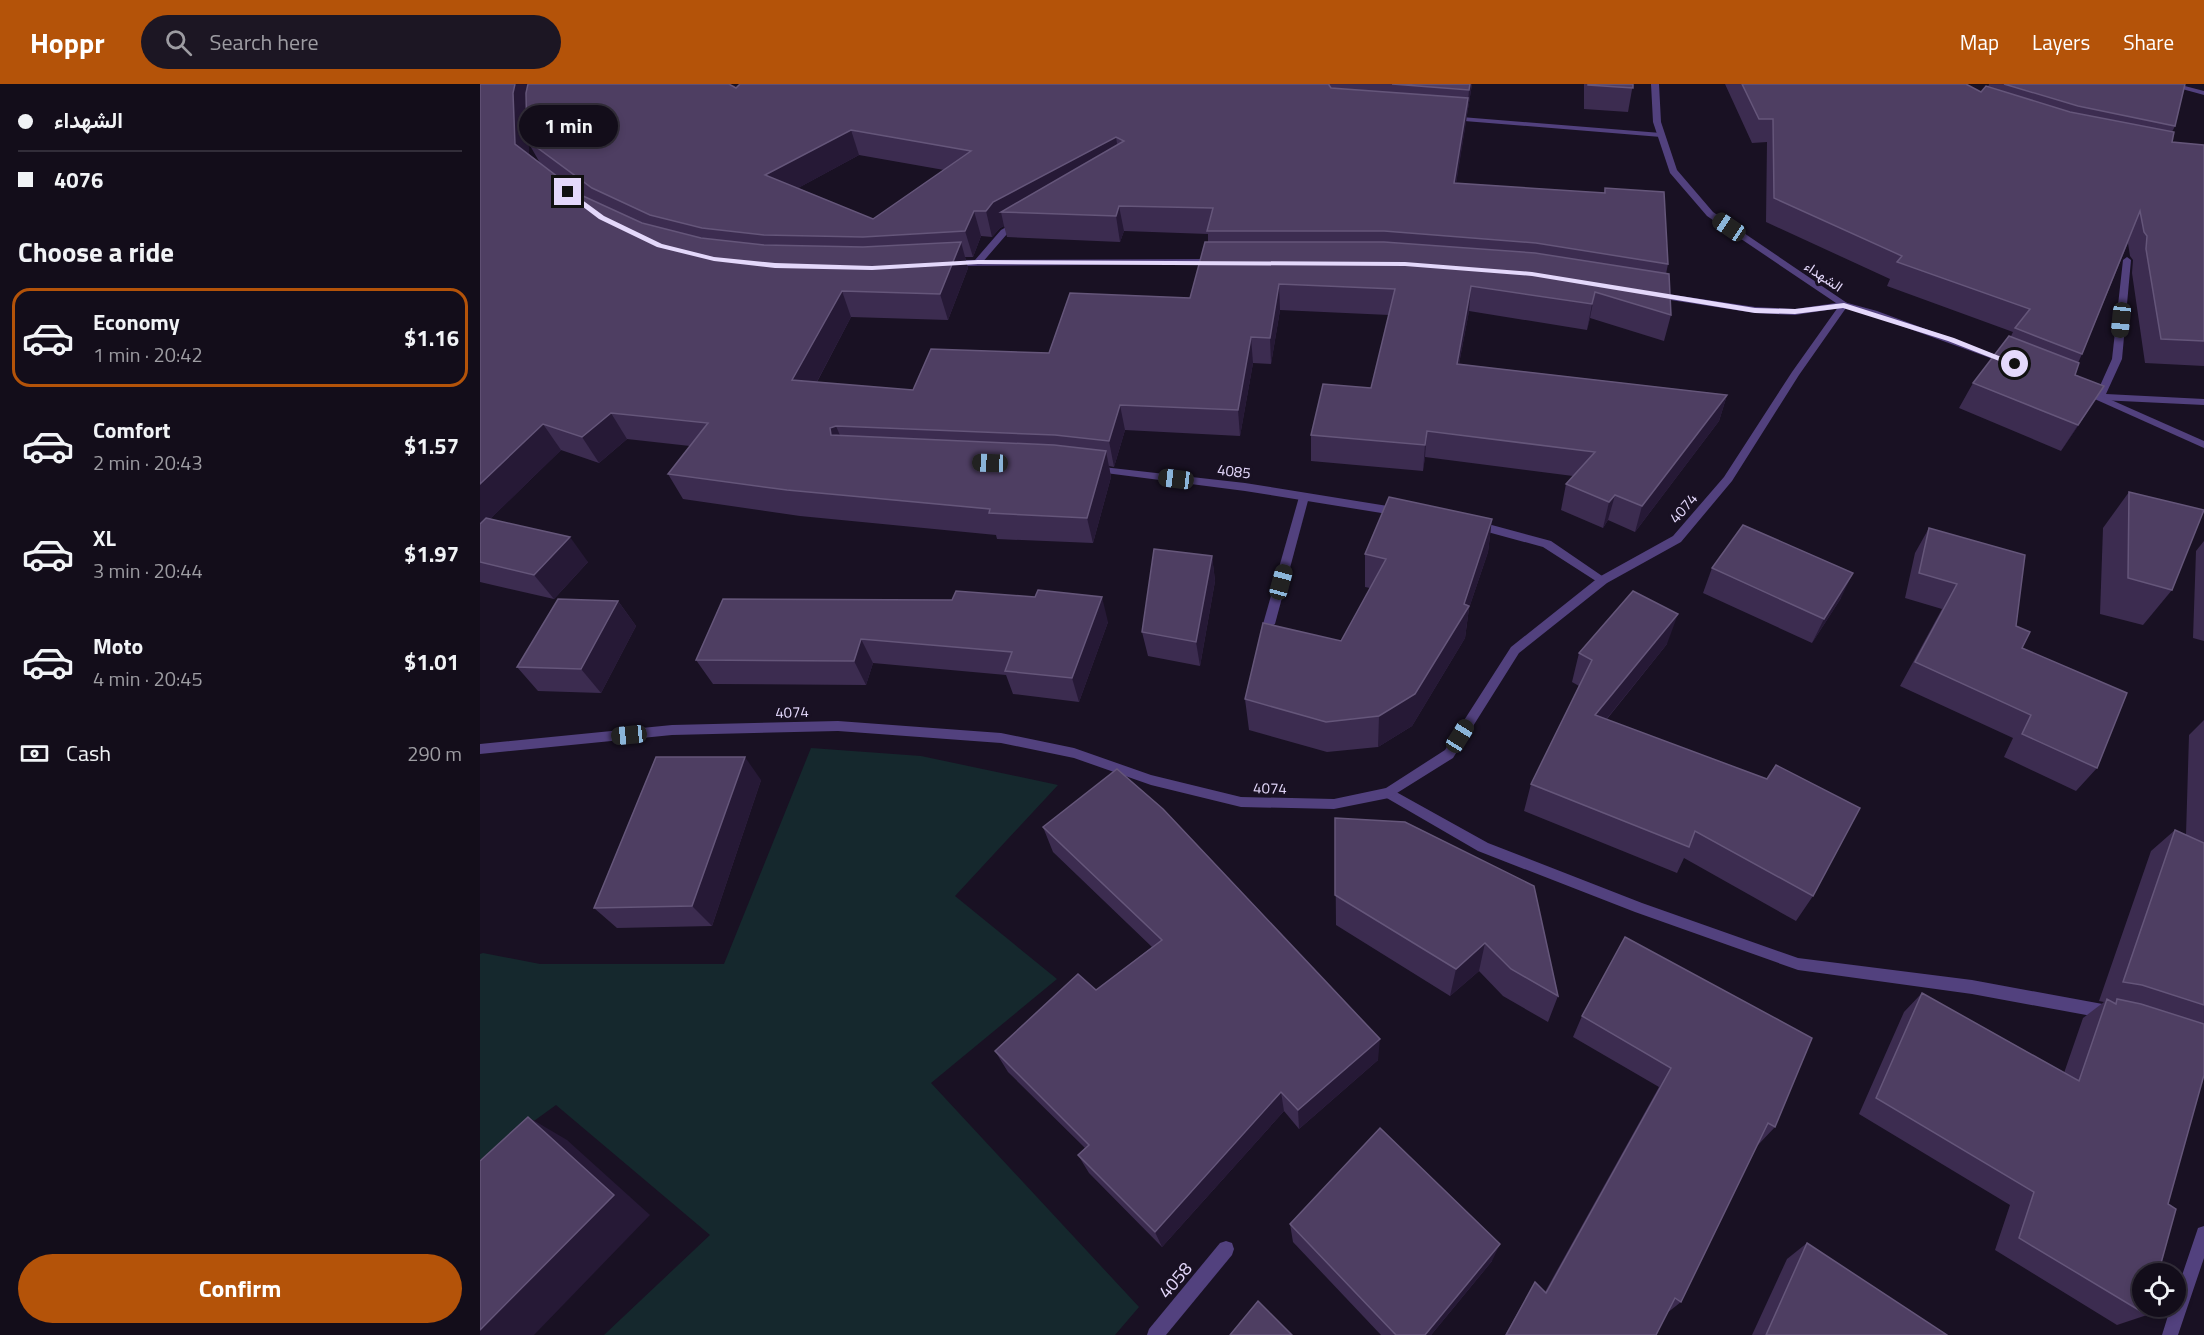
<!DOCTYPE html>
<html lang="en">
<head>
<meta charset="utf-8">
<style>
  :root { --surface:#130d1a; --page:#1c1623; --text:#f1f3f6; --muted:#9d9ca2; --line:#322d39; --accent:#b45309 }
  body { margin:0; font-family:"Titillium Web",Vazirmatn,sans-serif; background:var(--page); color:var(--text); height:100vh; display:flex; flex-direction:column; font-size:22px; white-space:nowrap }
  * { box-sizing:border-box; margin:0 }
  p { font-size:20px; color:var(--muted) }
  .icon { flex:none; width:33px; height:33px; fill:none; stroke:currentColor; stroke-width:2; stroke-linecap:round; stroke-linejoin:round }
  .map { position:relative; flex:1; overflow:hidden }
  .details { display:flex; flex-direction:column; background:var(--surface); width:480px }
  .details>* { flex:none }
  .guide { display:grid; align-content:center; height:132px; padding:0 18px; background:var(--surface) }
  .fabs { position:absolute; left:1652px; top:1179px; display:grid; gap:12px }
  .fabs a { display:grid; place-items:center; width:54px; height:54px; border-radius:50%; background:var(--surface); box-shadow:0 3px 9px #0003,0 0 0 2px var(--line); font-size:30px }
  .end { position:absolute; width:27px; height:27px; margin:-14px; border:8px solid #e4d8fb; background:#111; box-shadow:0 0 0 3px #111 }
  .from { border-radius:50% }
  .bubble { position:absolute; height:42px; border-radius:21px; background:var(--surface); box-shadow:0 3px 9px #0003,0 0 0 2px var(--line); font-size:20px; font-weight:700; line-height:42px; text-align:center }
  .car { position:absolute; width:18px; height:36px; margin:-18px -9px; border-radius:8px; box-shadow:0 0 4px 2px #0007; background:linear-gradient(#222 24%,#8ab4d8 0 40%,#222 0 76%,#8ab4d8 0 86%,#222 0) }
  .guide b { display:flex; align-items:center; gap:21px; height:57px; font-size:22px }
  .guide b+b { border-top:2px solid var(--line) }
  .guide i { width:15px; height:15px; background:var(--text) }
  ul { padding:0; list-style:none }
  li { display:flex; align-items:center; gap:18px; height:99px; margin:0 12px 9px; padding:0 6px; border:3px solid transparent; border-radius:18px }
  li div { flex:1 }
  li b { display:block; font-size:22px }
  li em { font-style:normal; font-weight:700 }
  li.on { border-color:var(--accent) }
  li>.icon { width:54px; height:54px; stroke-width:1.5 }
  h2 { padding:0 18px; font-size:27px; line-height:72px }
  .pay { display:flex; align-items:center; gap:15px; height:66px; padding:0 18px; font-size:22px }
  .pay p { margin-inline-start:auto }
  .primary-button { display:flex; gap:12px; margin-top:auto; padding:12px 18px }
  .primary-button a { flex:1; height:69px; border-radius:36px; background:var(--accent); color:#fff; font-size:24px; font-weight:700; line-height:69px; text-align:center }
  header { display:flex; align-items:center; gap:36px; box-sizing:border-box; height:84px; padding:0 30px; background:var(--accent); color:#fff }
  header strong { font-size:28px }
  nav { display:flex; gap:33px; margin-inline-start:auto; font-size:21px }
  .search { width:420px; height:54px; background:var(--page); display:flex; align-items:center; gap:15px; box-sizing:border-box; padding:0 21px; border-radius:33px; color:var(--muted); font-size:22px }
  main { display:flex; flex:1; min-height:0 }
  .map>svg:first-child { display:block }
  .green { fill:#15282d }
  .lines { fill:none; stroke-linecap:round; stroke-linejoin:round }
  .service { fill:#52417e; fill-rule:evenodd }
  .minor { fill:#52417e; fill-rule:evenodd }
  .tertiary { fill:#52417e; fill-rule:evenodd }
  .wall { fill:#3c2c50; fill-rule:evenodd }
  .shaded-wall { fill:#261936 }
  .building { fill:#4e3e62; stroke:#65567a; stroke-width:1.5; fill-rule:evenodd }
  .route { fill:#e4d8fb }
  .labels { text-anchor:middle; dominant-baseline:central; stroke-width:6; stroke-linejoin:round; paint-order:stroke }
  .far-street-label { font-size:14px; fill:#e4d8fb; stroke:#191123 }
  .street-label { font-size:15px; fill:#e4d8fb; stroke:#191123 }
  .near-street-label { font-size:18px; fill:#e4d8fb; stroke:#191123 }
</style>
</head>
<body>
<header>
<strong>Hoppr</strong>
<div class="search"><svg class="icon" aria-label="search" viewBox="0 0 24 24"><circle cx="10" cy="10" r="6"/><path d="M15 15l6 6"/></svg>Search here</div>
<nav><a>Map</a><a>Layers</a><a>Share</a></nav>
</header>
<main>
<section class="details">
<div class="guide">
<b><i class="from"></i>الشهداء</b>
<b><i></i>4076</b>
</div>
<h2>Choose a ride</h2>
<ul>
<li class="on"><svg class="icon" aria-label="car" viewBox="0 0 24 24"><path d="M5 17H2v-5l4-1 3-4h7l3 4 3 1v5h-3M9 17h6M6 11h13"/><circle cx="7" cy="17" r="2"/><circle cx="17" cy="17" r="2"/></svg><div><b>Economy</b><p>1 min · 20:42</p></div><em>$1.16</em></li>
<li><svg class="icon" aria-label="car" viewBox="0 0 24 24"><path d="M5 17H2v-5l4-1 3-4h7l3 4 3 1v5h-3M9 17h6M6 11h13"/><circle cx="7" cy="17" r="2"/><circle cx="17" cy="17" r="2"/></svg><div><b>Comfort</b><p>2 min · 20:43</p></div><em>$1.57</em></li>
<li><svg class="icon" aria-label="car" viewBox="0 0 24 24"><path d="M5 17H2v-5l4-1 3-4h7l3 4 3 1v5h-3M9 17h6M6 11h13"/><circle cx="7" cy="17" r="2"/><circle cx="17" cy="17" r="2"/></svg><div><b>XL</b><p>3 min · 20:44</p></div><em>$1.97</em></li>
<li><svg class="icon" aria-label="car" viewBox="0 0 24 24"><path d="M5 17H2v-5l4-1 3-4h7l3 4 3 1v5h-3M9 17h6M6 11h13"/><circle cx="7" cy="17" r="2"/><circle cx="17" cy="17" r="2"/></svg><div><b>Moto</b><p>4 min · 20:45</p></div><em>$1.01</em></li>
</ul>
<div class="pay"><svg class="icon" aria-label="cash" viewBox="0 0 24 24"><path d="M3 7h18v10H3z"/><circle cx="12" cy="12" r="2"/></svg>Cash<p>290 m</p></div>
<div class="primary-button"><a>Confirm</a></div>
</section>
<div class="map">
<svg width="1724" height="1251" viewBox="0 0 1724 1251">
  <rect width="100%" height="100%" fill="#191123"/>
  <polygon class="green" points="331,664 441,672 578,701 475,812 577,895 451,999 659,1223 635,1251 124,1251 230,1151 76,1021 0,1076 0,870 3,869 60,880 244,880"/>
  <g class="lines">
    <g class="service">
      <polygon points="969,32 1181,49 1185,51 1181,53 972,36 968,34"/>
      <polygon points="535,138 542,140 527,150 501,180 495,180 495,176 521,146"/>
      <polygon points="1647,173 1651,176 1642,275 1626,310 1724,315 1724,321 1620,316 1615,313 1632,275 1643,176"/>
      <polygon points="824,409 829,413 795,540 789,544 783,540 819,413"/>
      <polygon points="746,1157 752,1159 754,1165 752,1171 686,1251 667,1251 669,1245 740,1159"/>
    </g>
    <g class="minor">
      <polygon points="1171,0 1179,0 1181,38 1197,86 1233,128 1367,219 1367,223 1315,231 1275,229 1171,213 1170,211 1174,208 1275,223 1315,225 1356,219 1227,132 1190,89 1173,38"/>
      <polygon points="1684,0 1697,0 1724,7 1724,11"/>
      <polygon points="736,175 739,176 739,180 472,182 468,179 472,176"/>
      <polygon points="614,382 765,399 920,424 925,428 920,432 765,407 610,387 609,385"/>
      <polygon points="997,437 1071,457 1128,496 1123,500 1119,499 1063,463 993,444 992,441"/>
      <polygon points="909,704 1008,759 1162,819 1318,874 1492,896 1628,921 1633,923 1635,928 1633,933 1628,935 1492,910 1318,886 1155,828 998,767 905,713 903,709 905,705"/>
      <polygon points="1724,1142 1724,1174 1698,1251 1682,1251 1691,1222 1695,1222 1695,1212 1716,1150 1718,1144"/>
    </g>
    <g class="tertiary">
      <polygon points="1364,218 1397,227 1532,277 1530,279 1524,279 1391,231 1366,224 1319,291 1252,397 1201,458 1127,499 1039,569 973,674 909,714 854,725 761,723 671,701 594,674 521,659 358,647 192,651 0,670 0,660 192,641 358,637 521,649 594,664 671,691 761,713 854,715 906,704 965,666 1031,563 1119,493 1193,452 1244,393 1312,288 1361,219"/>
      <polygon points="1602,303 1724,357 1724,364 1599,308 1597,306"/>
    </g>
  </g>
  <g class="wall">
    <path d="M0,0L256,4L260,0H992L976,99L1124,109L1125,104L1188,180L1186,190L1191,231L1184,257L1110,234L1107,246L989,227L979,280L1247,311L1239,337L1155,448L1128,436L1123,444L1081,426L1086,400L1093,392L945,373L943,387L831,377V351L891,304L909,231L800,226L791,280L773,279L760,352L645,346L634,383L629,382L631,393L613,459L517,455L516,451L320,432L203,415L188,390L210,362L147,355L119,379L81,366L10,435L108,478L74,515L0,498ZM48,58L60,79L49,70ZM379,71L464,86L393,135L318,104ZM524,142L527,153L640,158L644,147L728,150V158L710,214L569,269L433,306L337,298L371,233L468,236L488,184L485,173H493L501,152L512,153L520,144Z"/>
    <polygon points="1104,0 1153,0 1148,28 1104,25"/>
    <polygon points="1245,0 1486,0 1501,8 1508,3 1509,0 1705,0 1695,42 1692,48 1692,58 1724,61 1724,282 1665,279 1652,189 1653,176 1650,172 1648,159 1602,270 1598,279 1595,291 1608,327 1581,367 1479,324 1493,299 1531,252 1533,248 1407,202 1410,195 1286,138 1287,58 1272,59"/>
    <polygon points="1649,408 1692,506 1663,541 1620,530 1623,444"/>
    <polygon points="1012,435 1008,468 989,524 985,554 932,642 898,663 847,668 769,646 765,615 861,557 890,504 885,503 885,470"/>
    <polygon points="1449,444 1536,542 1542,564 1617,684 1596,707 1524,673 1533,654 1420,602 1462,525 1425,514 1435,469"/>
    <polygon points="1724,457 1724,557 1713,554 1716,467"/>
    <polygon points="732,472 735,497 720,582 668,572 662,548"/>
    <polygon points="1232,484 1361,514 1332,559 1223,509"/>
    <polygon points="243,515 628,538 599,618 533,610 526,591 393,579 386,601 233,600 216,576"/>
    <polygon points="138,517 156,542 121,609 58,607 37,583"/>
    <polygon points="1187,560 1127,635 1333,812 1316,837 1204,774 1197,789 1044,727 1051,700 1099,602 1092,598 1099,569"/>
    <polygon points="1724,636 1724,939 1723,940 1667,1231 1637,1241 1515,1166 1530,1121 1379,1030 1424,928 1442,909 1584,989 1603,934 1624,918 1619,917 1671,767 1695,746 1706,751 1709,651"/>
    <polygon points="281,696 232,842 137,844 114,824"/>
    <polygon points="855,734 1078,912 1068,938 1023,912 999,887 970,912 856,841"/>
    <polygon points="563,743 898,976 819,1045 804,1027 682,1163 609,1089 598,1071 605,1064 528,988 515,967 616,906 672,863 573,768"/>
    <polygon points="1102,932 1295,1043 1278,1061 1277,1061 1201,1218 1187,1229 1176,1251 1025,1251 1055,1198 1065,1208 1179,1003 1093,953"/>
    <polygon points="810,1140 1012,1177 951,1251 901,1251 813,1158"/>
    <polygon points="1327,1159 1467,1251 1272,1251 1307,1175"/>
  </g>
  <g class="shaded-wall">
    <polygon points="35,0 55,0 47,33 50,85 35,60 33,9"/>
    <polygon points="990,0 992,0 987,31 989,6"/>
    <polygon points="988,14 986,39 972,125 974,99"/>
    <polygon points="371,46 379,71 296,116 285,91"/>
    <polygon points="636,53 640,78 521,128 524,142 520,144 512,153 506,127 513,118"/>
    <polygon points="639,122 644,147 640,158 636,132"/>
    <polygon points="494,127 501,152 493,173 485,147"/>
    <polygon points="481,158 488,184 468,236 460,210"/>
    <polygon points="799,200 800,226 791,280 790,254"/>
    <polygon points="991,202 989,227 974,306 977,280"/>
    <polygon points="362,207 371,233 324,322 312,296"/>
    <polygon points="1115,208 1110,234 1107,246 1112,220"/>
    <polygon points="771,253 773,279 760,352 758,326"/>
    <polygon points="1624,302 1608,327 1581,367 1598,341"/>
    <polygon points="1247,311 1239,337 1155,448 1162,422"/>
    <polygon points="640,321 645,346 634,383 629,357"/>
    <polygon points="131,329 147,355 119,379 102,353"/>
    <polygon points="63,340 81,366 0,445 0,400"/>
    <polygon points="356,342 367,368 351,351 350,344"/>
    <polygon points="947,347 945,373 943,387 945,361"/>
    <polygon points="626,367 631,393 613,459 607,434"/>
    <polygon points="1135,411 1128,436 1123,444 1129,418"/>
    <polygon points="1012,435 1008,468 989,524 985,554 932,642 898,663 899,632 984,520"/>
    <polygon points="90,453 108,478 74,515 54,491"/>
    <polygon points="732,472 735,497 720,582 716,558"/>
    <polygon points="1373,489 1361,514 1332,559 1344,535"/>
    <polygon points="622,513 628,538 599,618 592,594"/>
    <polygon points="138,517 156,542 121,609 101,585"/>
    <polygon points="1198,530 1187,560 1107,659 1115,631"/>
    <polygon points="381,555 393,579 386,601 374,577"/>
    <polygon points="265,673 281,696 232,842 212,822"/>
    <polygon points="1005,859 999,887 970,912 976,885"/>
    <polygon points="900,955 898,976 819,1045 818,1026"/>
    <polygon points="801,1008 804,1027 682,1163 675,1148"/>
    <polygon points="48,1033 87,1056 170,1131 54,1251 0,1251 0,1246"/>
    <polygon points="1020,1160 1012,1177 951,1251 945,1251"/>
  </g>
  <g class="building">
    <polygon points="0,0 35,0 33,9 35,60 103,112 162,139 221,154 284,161 383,163 481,158 460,210 362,207 312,296 433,306 451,265 569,269 590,209 710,214 725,158 904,158 1055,169 1189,190 1191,231 1115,208 1112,220 991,202 977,280 1247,311 1162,422 1135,411 1129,418 1086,400 1115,368 947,347 945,361 831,351 843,300 891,304 915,205 799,200 790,254 771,253 758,326 640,321 629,357 575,351 356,342 350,344 351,351 574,361 626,367 607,434 509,429 510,425 307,406 188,390 228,339 131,329 102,353 63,340 0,400"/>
    <path d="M48,0H249L256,4L260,0H849V1L851,4L988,14L974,99L1125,109V104L1184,108L1188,180L1056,159L904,147H727L733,124L639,122L636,132L521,128L644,57L636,53L513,118L506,127H494L485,147L383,153L284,151L222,144L170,131L112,104L47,56L46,9ZM371,46L491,67L393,135L285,91Z"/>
    <polygon points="912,0 990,0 989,6"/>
    <polygon points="1108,0 1153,0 1153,4 1108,1"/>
    <polygon points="1262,0 1486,0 1501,8 1506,2 1590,28 1694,48 1692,58 1724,61 1724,257 1681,255 1666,165 1667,152 1664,148 1660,127 1602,270 1535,244 1550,225 1417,178 1422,172 1294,114 1293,35 1279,35"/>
    <polygon points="1524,0 1705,0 1695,42 1598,22"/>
    <polygon points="1529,252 1599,279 1595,291 1624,302 1598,341 1493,299"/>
    <polygon points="1649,408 1724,426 1692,506 1648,494"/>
    <polygon points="909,413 1012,435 984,520 989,522 935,610 899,632 846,638 765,615 783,539 861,557 906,475 885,470"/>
    <polygon points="6,434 90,453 54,491 0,478 0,440"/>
    <polygon points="1263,441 1373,489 1344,535 1232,484"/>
    <polygon points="1449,444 1545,471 1536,542 1550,548 1542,564 1647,609 1617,684 1542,650 1551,631 1435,578 1477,500 1439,489"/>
    <polygon points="674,465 732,472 716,558 662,548"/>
    <polygon points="558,506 622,513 592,594 525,587 532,568 381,555 374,577 216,576 243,515 472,516 476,507 555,513"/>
    <polygon points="1153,507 1198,530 1115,631 1287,695 1296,681 1380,724 1333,812 1215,747 1209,763 1051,700 1112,576 1099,569"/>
    <polygon points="78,515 138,517 101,585 37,583"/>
    <polygon points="176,673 265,673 212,822 114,824"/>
    <polygon points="637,685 683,725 900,955 818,1026 801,1008 675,1148 598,1071 609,1061 515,967 598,890 616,906 682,856 563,743"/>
    <polygon points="855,734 925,738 1054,802 1078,912 1031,885 1005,859 976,885 855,811"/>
    <polygon points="1695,746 1724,759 1724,921 1662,901 1643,898"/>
    <polygon points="1145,853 1332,954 1295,1043 1288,1039 1201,1218 1195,1214 1176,1251 1026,1251 1055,1198 1066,1209 1191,984 1102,932"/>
    <polygon points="1442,909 1599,997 1627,915 1636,920 1637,915 1661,920 1724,940 1724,991 1688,1120 1696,1125 1678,1190 1662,1190 1662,1222 1669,1222 1667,1231 1539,1154 1554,1108 1396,1014"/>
    <polygon points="48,1033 134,1111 0,1246 0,1077"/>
    <polygon points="900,1044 1020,1160 945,1251 916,1251 810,1140"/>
    <polygon points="1327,1159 1467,1251 1286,1251"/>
    <polygon points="778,1217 812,1251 750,1251"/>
  </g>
  <polygon class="route" points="86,107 90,107 124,132 182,160 234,173 295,179 392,182 498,176 925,178 1052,188 1275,224 1315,225 1364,219 1474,254 1539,280 1532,282 1468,257 1363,224 1315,230 1275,229 1052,192 925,182 498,180 392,186 295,184 234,177 177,163 119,135 86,110"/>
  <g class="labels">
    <g class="far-street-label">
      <text transform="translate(1344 192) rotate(34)">الشهداء</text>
    </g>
    <g class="street-label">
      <text transform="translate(754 387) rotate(7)">4085</text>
      <text transform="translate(1203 424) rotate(-49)">4074</text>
      <text transform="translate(312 628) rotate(-2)">4074</text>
      <text transform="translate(790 704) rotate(1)">4074</text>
    </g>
    <g class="near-street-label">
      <text transform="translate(695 1196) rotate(-50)">4058</text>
    </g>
  </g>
</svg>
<div class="fabs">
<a><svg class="icon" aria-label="locate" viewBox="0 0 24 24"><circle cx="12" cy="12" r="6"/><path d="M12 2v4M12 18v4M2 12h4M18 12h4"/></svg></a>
</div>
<i class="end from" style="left:1535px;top:280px"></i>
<i class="end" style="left:88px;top:108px"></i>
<div class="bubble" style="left:39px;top:21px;width:99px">1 min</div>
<i class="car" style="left:1249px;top:143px;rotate:304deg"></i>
<i class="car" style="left:1641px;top:236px;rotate:186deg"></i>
<i class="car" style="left:510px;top:379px;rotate:272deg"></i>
<i class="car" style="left:696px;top:395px;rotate:277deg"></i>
<i class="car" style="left:801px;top:498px;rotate:15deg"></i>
<i class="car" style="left:149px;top:651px;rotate:264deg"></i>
<i class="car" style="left:980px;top:652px;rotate:32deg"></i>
</div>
</main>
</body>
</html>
